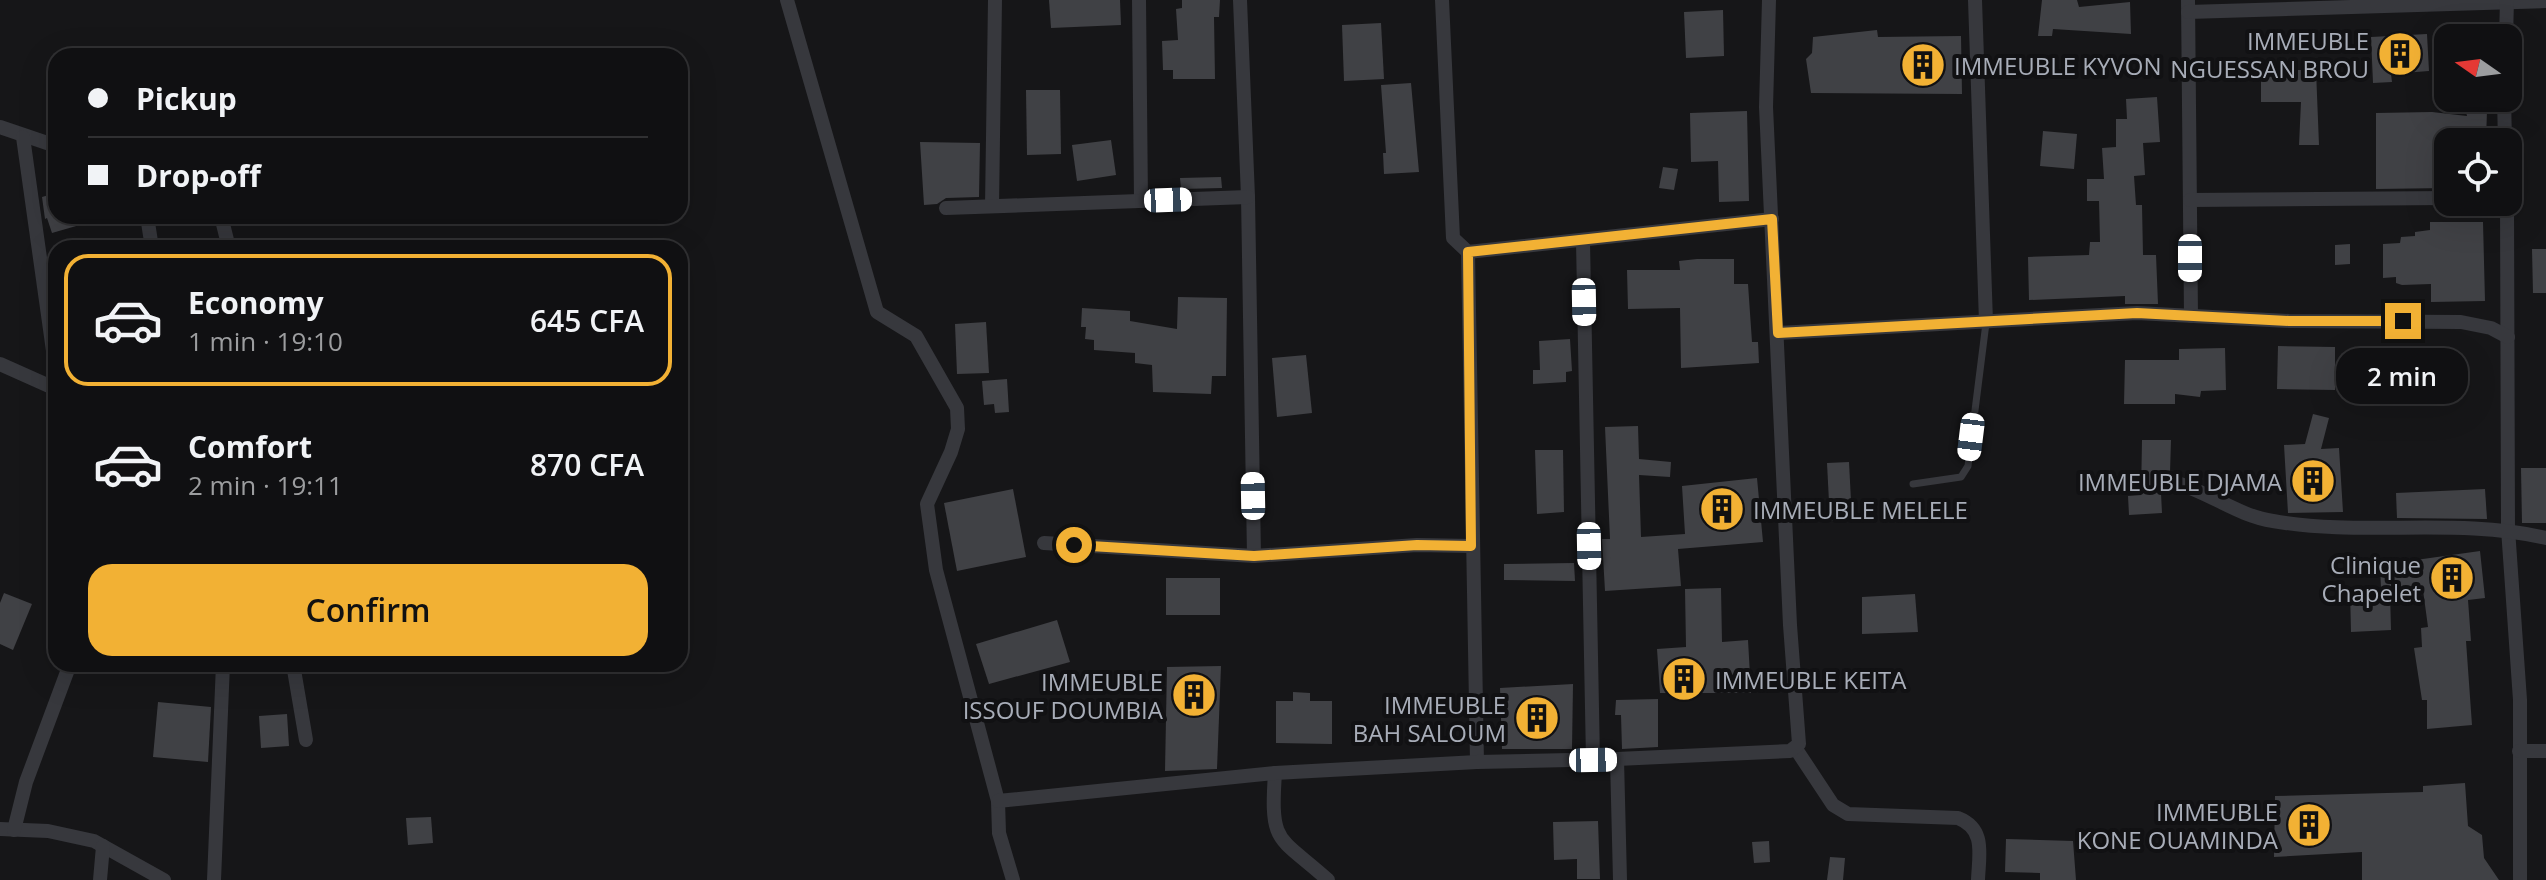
<!DOCTYPE html>
<html lang="en">
<head>
<meta charset="utf-8">
<style>
  :root { --surface:#101012; --page:#1e1e20; --text:#f1f3f6; --muted:#9c9d9f; --line:#303032; --accent:#f2b134 }
  body { margin:0; font-family:"Open Sans",sans-serif; background:var(--page); color:var(--text); height:100vh; display:flex; flex-direction:column; font-size:30px; white-space:nowrap }
  * { box-sizing:border-box; margin:0 }
  p { font-size:26px; color:var(--muted) }
  .icon { flex:none; width:44px; height:44px; fill:none; stroke:currentColor; stroke-width:2; stroke-linecap:round; stroke-linejoin:round }
  .map { position:relative; flex:1; overflow:hidden }
  .sheet { position:absolute; left:48px; top:240px; width:640px; height:432px; display:flex; flex-direction:column; background:var(--surface); border-radius:24px; box-shadow:0 8px 32px #0002,0 0 0 2px var(--line) }
  .sheet>* { flex:none }
  .banner { position:absolute; left:48px; top:48px; width:640px; height:176px; border-radius:24px; box-shadow:0 8px 32px #0002,0 0 0 2px var(--line); display:grid; align-content:center; height:176px; padding:0 40px; background:var(--surface) }
  .needle { width:52px; rotate:284deg }
  .fabs { position:absolute; left:2434px; top:24px; display:grid; gap:16px }
  .fabs a { display:grid; place-items:center; width:88px; height:88px; border-radius:16px; background:var(--surface); box-shadow:0 8px 32px #0002,0 0 0 2px var(--line); font-size:40px }
  .end { position:absolute; width:36px; height:36px; margin:-18px; border:10px solid #f2b134; background:#111; box-shadow:0 0 0 4px #111 }
  .from { border-radius:50% }
  .bubble { position:absolute; height:56px; border-radius:24px; background:var(--surface); box-shadow:0 8px 32px #0002,0 0 0 2px var(--line); font-size:26px; font-weight:600; line-height:56px; text-align:center }
  .car { position:absolute; width:24px; height:48px; margin:-24px -12px; border-radius:10px; box-shadow:0 0 6px 2px #0007; background:linear-gradient(#fff 24%,#345 0 40%,#fff 0 76%,#345 0 86%,#fff 0) }
  .banner b { display:flex; align-items:center; gap:28px; height:76px; font-size:30px }
  .banner b+b { border-top:2px solid var(--line) }
  .banner i { width:20px; height:20px; background:var(--text) }
  ul { padding:14px 0 0; list-style:none }
  li { display:flex; align-items:center; gap:24px; height:132px; margin:0 16px 12px; padding:0 24px; border:4px solid transparent; border-radius:24px }
  li div { flex:1 }
  li b { display:block; font-size:30px }
  li em { font-style:normal; font-weight:600 }
  li.selected { border-color:var(--accent) }
  li>.icon { width:72px; height:72px; stroke-width:1.5 }
  .action { display:flex; gap:16px; margin-top:auto; padding:16px 40px }
  .action a { flex:1; height:92px; border-radius:24px; background:var(--accent); color:#111; font-size:32px; font-weight:600; line-height:92px; text-align:center }
  .map>svg:first-child { display:block }
  .building { fill:#404145 }
  .lines { fill:none; stroke-linecap:round; stroke-linejoin:round }
  .lane { stroke:#37383d; stroke-width:7 }
  .street { stroke:#37383d; stroke-width:14 }
  .route { stroke:#f2b134; stroke-width:10 }
  .labels { text-anchor:middle; dominant-baseline:central; stroke-width:8; stroke-linejoin:round; paint-order:stroke }
  .poi-label { font-size:24px; fill:#a8adb8; stroke:#111113; text-anchor:end }
</style>
</head>
<body>
<div class="map">
<svg width="2546" height="880" viewBox="0 0 2546 880">
  <rect width="100%" height="100%" fill="#161618"/>
  <g class="building">
    <polygon points="1049,0 1120,0 1121,25 1051,28"/>
    <polygon points="1182,0 1220,0 1219,17 1214,17 1215,79 1173,79 1173,70 1163,70 1162,41 1178,40 1176,9 1182,8"/>
    <polygon points="2042,0 2077,0 2079,7 2130,2 2131,34 2053,29 2052,36 2038,36"/>
    <polygon points="1723,10 1724,56 1686,58 1684,12"/>
    <polygon points="1381,23 1384,79 1344,81 1342,25"/>
    <polygon points="1877,30 1878,37 1961,36 1962,94 1811,93 1806,59 1812,53 1813,37"/>
    <polygon points="2427,34 2429,71 2391,74 2392,82 2373,83 2371,37"/>
    <polygon points="2261,70 2316,70 2319,145 2299,145 2301,102 2261,102"/>
    <polygon points="1411,83 1419,172 1384,174 1383,153 1386,153 1381,85"/>
    <polygon points="1026,90 1060,90 1061,154 1027,155"/>
    <polygon points="2157,97 2160,142 2143,143 2145,175 2134,176 2136,205 2142,205 2143,255 2156,255 2158,304 2125,304 2125,296 2029,300 2028,257 2089,255 2090,242 2100,242 2099,201 2087,201 2087,179 2104,179 2102,148 2116,147 2116,119 2127,119 2126,99"/>
    <polygon points="2487,110 2486,142 2448,142 2448,188 2376,189 2376,113 2432,112 2467,116 2466,112"/>
    <polygon points="1747,111 1749,201 1719,202 1718,161 1691,162 1690,113"/>
    <polygon points="2043,131 2077,134 2074,169 2040,166"/>
    <polygon points="1111,140 1116,175 1077,181 1072,145"/>
    <polygon points="920,142 980,143 979,197 946,198 937,204 924,205"/>
    <polygon points="1663,167 1678,169 1674,190 1659,188"/>
    <polygon points="1221,177 1222,188 1181,189 1180,178"/>
    <polygon points="56,193 55,216 96,216 97,220 52,233 47,218 45,219 42,197"/>
    <polygon points="2430,222 2483,222 2485,301 2431,302 2431,284 2402,285 2396,283 2396,277 2383,278 2383,244 2400,243 2401,237 2415,236 2415,232 2430,230"/>
    <polygon points="2350,244 2350,264 2335,265 2335,245"/>
    <polygon points="2532,249 2546,249 2546,293 2533,293"/>
    <polygon points="1697,259 1734,259 1734,284 1748,284 1752,342 1758,342 1759,363 1681,368 1680,308 1628,309 1627,270 1680,270 1679,261"/>
    <polygon points="1178,297 1227,298 1226,376 1212,376 1211,394 1153,392 1152,365 1135,363 1135,353 1094,350 1094,340 1085,339 1086,327 1081,327 1082,308 1130,311 1130,321 1177,329"/>
    <polygon points="986,322 989,373 957,374 955,324"/>
    <polygon points="1570,339 1572,371 1566,372 1566,382 1533,384 1533,370 1540,370 1539,341"/>
    <polygon points="2278,346 2335,347 2335,390 2277,389"/>
    <polygon points="2225,348 2226,390 2201,391 2200,397 2175,394 2175,404 2124,404 2125,360 2179,360 2179,349"/>
    <polygon points="1306,355 1312,413 1277,417 1272,358"/>
    <polygon points="1007,379 1009,412 995,413 994,404 984,405 982,381"/>
    <polygon points="2313,414 2329,418 2321,449 2339,448 2343,512 2288,513 2284,445 2305,444"/>
    <polygon points="1638,426 1639,459 1671,462 1670,477 1639,475 1641,537 1685,534 1682,486 1757,478 1763,542 1678,549 1681,586 1605,591 1602,539 1610,539 1605,427"/>
    <polygon points="2142,440 2171,440 2170,473 2160,473 2162,513 2129,515 2128,496 2141,495"/>
    <polygon points="1535,450 1563,450 1564,512 1537,514"/>
    <polygon points="1849,462 1852,520 1830,521 1827,463"/>
    <polygon points="2521,468 2546,468 2546,523 2522,523"/>
    <polygon points="1013,489 1026,557 957,571 944,503"/>
    <polygon points="2485,489 2487,519 2397,518 2396,493"/>
    <polygon points="2480,551 2485,598 2468,600 2471,641 2466,641 2472,725 2427,729 2427,700 2422,700 2414,648 2422,647 2421,628 2428,627 2423,590 2390,592 2391,630 2351,632 2350,590 2381,588 2380,565"/>
    <polygon points="1574,563 1575,581 1504,580 1504,564"/>
    <rect x="1166" y="578" width="54" height="37"/>
    <polygon points="1721,588 1722,642 1748,640 1751,693 1660,693 1657,649 1686,647 1685,589"/>
    <polygon points="4,593 32,604 13,650 0,644 0,603"/>
    <polygon points="1915,594 1918,632 1862,634 1862,597"/>
    <polygon points="1057,620 1070,662 989,684 976,644"/>
    <polygon points="1221,666 1217,769 1165,771 1167,667"/>
    <polygon points="1573,684 1572,749 1502,749 1500,688"/>
    <polygon points="1293,692 1310,693 1310,701 1332,701 1332,744 1276,743 1276,701 1293,701"/>
    <polygon points="1658,699 1658,747 1622,749 1621,715 1615,715 1616,700"/>
    <polygon points="158,702 211,707 208,762 153,757"/>
    <polygon points="287,714 289,746 261,748 259,716"/>
    <polygon points="2465,783 2468,826 2482,835 2484,858 2499,880 2362,880 2362,852 2274,857 2275,796 2423,792 2423,786"/>
    <polygon points="431,817 433,843 408,845 406,818"/>
    <polygon points="1598,821 1600,879 1577,879 1577,859 1554,860 1553,822"/>
    <polygon points="2006,839 2073,841 2076,880 2040,880 2040,873 2005,872"/>
    <polygon points="1769,841 1770,862 1754,863 1752,842"/>
    <polygon points="1830,857 1845,858 1843,880 1827,880"/>
  </g>
  <g class="lines">
    <polyline class="lane" points="1913,484 1961,477 1968,466 1986,323"/>
    <g class="street">
      <polyline points="787,0 877,312 916,336 957,408 958,429 951,452 927,504 936,570 998,801 999,833 1013,880"/>
      <polyline points="1139,0 1141,201"/>
      <polyline points="1240,0 1248,197 1254,556"/>
      <polyline points="1442,0 1453,238 1468,252 1772,219"/>
      <polyline points="1975,0 1986,322"/>
      <polyline points="2188,0 2191,316"/>
      <polyline points="2188,12 2546,1"/>
      <polyline points="2506,38 2507,0"/>
      <polyline points="2504,98 2505,142"/>
      <polyline points="0,127 56,146"/>
      <polyline points="23,137 56,372"/>
      <polyline points="2190,200 2448,198"/>
      <polyline points="2507,202 2508,529 2520,700 2520,880"/>
      <polyline points="992,206 995,0"/>
      <polyline points="946,208 1248,197"/>
      <polyline points="147,216 152,248"/>
      <polyline points="221,216 229,248"/>
      <polyline points="1583,241 1593,760"/>
      <polyline points="1468,252 1477,762"/>
      <polyline points="1778,333 2137,313 2289,321 2461,322 2491,328 2508,337"/>
      <polyline points="0,364 56,389"/>
      <path d="M2177,483C2210,493 2239,516 2273,521C2363,537 2457,517 2546,538"/>
      <polyline points="1044,543 1254,556 1417,545 1471,546"/>
      <polyline points="293,664 306,740"/>
      <path d="M1796,749L1833,805L1848,814L1958,818C1986,829 1979,854 1978,880"/>
      <polyline points="2519,751 2546,751"/>
      <polyline points="1617,759 1790,751 1799,744 1790,625 1766,107 1769,0"/>
      <path d="M1275,773C1270,846 1278,835 1328,880"/>
      <polyline points="998,801 1275,773 1477,762 1617,759 1620,880"/>
      <polyline points="0,829 48,831 94,841 164,880"/>
      <polyline points="14,830 26,782 70,664"/>
      <polyline points="100,880 103,846"/>
      <polyline points="214,880 223,664"/>
    </g>
  </g>
  <g class="lines">
    <polyline class="route" points="1074,545 1254,556 1417,545 1471,546 1468,252 1772,219 1778,333 2137,313 2289,321 2403,321"/>
  </g>
  <defs>
    <g id="building-disc" transform="scale(2.3)"><circle r="9.5" fill="#f2b134" stroke="#111113"/><path d="M-4-6H4V6H1V3H-1V6H-4ZM-2.5-4.3h1.7v1.8h-1.7ZM.8-4.3h1.7v1.8H.8ZM-2.5-1h1.7V.8h-1.7ZM.8-1h1.7V.8H.8Z" fill="#111"/></g>
  </defs>
  <g fill-rule="evenodd">
    <use href="#building-disc" x="2400" y="54"/>
    <use href="#building-disc" x="1923" y="65"/>
    <use href="#building-disc" x="2313" y="481"/>
    <use href="#building-disc" x="1722" y="509"/>
    <use href="#building-disc" x="2452" y="578"/>
    <use href="#building-disc" x="1684" y="679"/>
    <use href="#building-disc" x="1194" y="695"/>
    <use href="#building-disc" x="1537" y="718"/>
    <use href="#building-disc" x="2309" y="825"/>
  </g>
  <g class="labels">
    <g class="poi-label">
      <text x="2369" y="40">IMMEUBLE<tspan x="2369" dy="28">NGUESSAN BROU</tspan></text>
      <text x="1954" y="65" text-anchor="start">IMMEUBLE KYVON</text>
      <text x="2282" y="481">IMMEUBLE DJAMA</text>
      <text x="1753" y="509" text-anchor="start">IMMEUBLE MELELE</text>
      <text x="2421" y="564">Clinique<tspan x="2421" dy="28">Chapelet</tspan></text>
      <text x="1715" y="679" text-anchor="start">IMMEUBLE KEITA</text>
      <text x="1163" y="681">IMMEUBLE<tspan x="1163" dy="28">ISSOUF DOUMBIA</tspan></text>
      <text x="1506" y="704">IMMEUBLE<tspan x="1506" dy="28">BAH SALOUM</tspan></text>
      <text x="2278" y="811">IMMEUBLE<tspan x="2278" dy="28">KONE OUAMINDA</tspan></text>
    </g>
  </g>
</svg>
<div class="fabs">
<a><svg class="needle" viewBox="-14 -14 28 28"><path d="M0-13l5 13h-10z" fill="#e53935"/><path d="M0 13l5-13h-10z" fill="#9c9d9f"/></svg></a>
<a><svg class="icon" aria-label="locate" viewBox="0 0 24 24"><circle cx="12" cy="12" r="6"/><path d="M12 2v4M12 18v4M2 12h4M18 12h4"/></svg></a>
</div>
<i class="end from" style="left:1074px;top:545px"></i>
<i class="end" style="left:2403px;top:321px"></i>
<div class="bubble" style="left:2336px;top:348px;width:132px">2 min</div>
<i class="car" style="left:1168px;top:200px;rotate:88deg"></i>
<i class="car" style="left:2190px;top:258px;rotate:180deg"></i>
<i class="car" style="left:1584px;top:302px;rotate:179deg"></i>
<i class="car" style="left:1971px;top:437px;rotate:187deg"></i>
<i class="car" style="left:1253px;top:496px;rotate:359deg"></i>
<i class="car" style="left:1589px;top:546px;rotate:179deg"></i>
<i class="car" style="left:1593px;top:760px;rotate:89deg"></i>
<div class="banner">
<b><i class="from"></i>Pickup</b>
<b><i></i>Drop-off</b>
</div>
<section class="sheet">
<ul>
<li class="selected"><svg class="icon" aria-label="car" viewBox="0 0 24 24"><path d="M5 17H2v-5l4-1 3-4h7l3 4 3 1v5h-3M9 17h6M6 11h13"/><circle cx="7" cy="17" r="2"/><circle cx="17" cy="17" r="2"/></svg><div><b>Economy</b><p>1 min · 19:10</p></div><em>645 CFA</em></li>
<li><svg class="icon" aria-label="car" viewBox="0 0 24 24"><path d="M5 17H2v-5l4-1 3-4h7l3 4 3 1v5h-3M9 17h6M6 11h13"/><circle cx="7" cy="17" r="2"/><circle cx="17" cy="17" r="2"/></svg><div><b>Comfort</b><p>2 min · 19:11</p></div><em>870 CFA</em></li>
</ul>
<div class="action"><a>Confirm</a></div>
</section>
</div>
</body>
</html>
